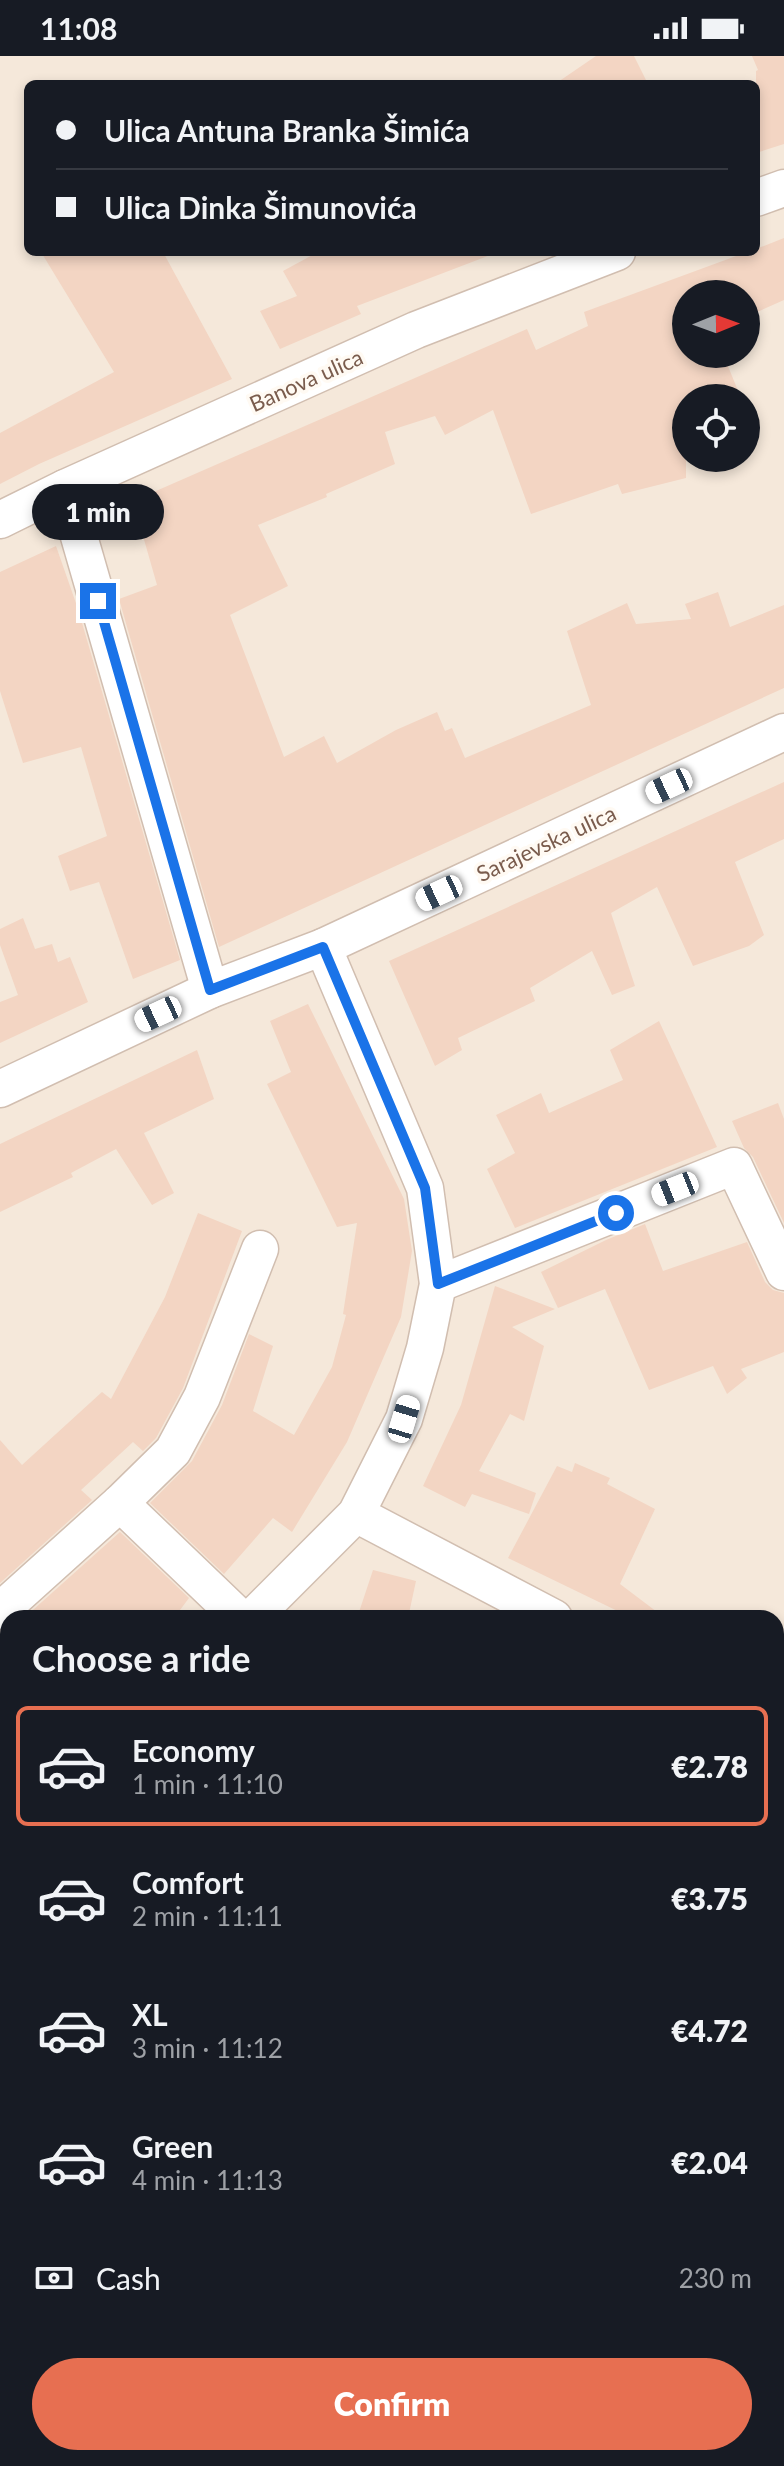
<!DOCTYPE html>
<html lang="en">
<head>
<meta charset="utf-8">
<style>
  :root { --surface:#171b24; --page:#242831; --text:#f1f3f6; --muted:#9ea1a6; --line:#363941; --accent:#e76f51 }
  body { margin:0; font-family:Lato,sans-serif; background:var(--page); color:var(--text); height:100vh; display:flex; flex-direction:column; font-size:30px; white-space:nowrap }
  * { box-sizing:border-box; margin:0 }
  p { font-size:26px; color:var(--muted) }
  .icon { flex:none; width:44px; height:44px; fill:none; stroke:currentColor; stroke-width:2; stroke-linecap:round; stroke-linejoin:round }
  .map { position:relative; flex:1; overflow:hidden }
  .drawer { position:absolute; left:0px; top:1554px; width:784px; height:856px; display:flex; flex-direction:column; background:var(--surface); border-radius:24px 24px 0 0; box-shadow:0 4px 12px #0003 }
  .drawer>* { flex:none }
  .hud { position:absolute; left:24px; top:24px; width:736px; height:176px; border-radius:12px; box-shadow:0 4px 12px #0003; display:grid; align-content:center; height:176px; padding:0 32px; background:var(--surface) }
  .needle { width:52px; rotate:89deg }
  .buttons { position:absolute; left:672px; top:224px; display:grid; gap:16px }
  .buttons a { display:grid; place-items:center; width:88px; height:88px; border-radius:50%; background:var(--surface); box-shadow:0 4px 12px #0003; font-size:40px }
  .end { position:absolute; width:36px; height:36px; margin:-18px; border:10px solid #1a73e8; background:#fff; box-shadow:0 0 0 4px #fff }
  .from { border-radius:50% }
  .bubble { position:absolute; height:56px; border-radius:28px; background:var(--surface); box-shadow:0 4px 12px #0003; font-size:26px; font-weight:800; line-height:56px; text-align:center }
  .car { position:absolute; width:24px; height:48px; margin:-24px -12px; border-radius:10px; box-shadow:0 0 6px 2px #0007; background:linear-gradient(#fff 24%,#345 0 40%,#fff 0 76%,#345 0 86%,#fff 0) }
  .hud b { display:flex; align-items:center; gap:28px; height:76px; font-size:30px }
  .hud b+b { border-top:2px solid var(--line) }
  .hud i { width:20px; height:20px; background:var(--text) }
  ul { padding:0; list-style:none }
  li { display:flex; align-items:center; gap:24px; height:120px; margin:0 16px 12px; padding:0 16px; border:4px solid transparent; border-radius:12px }
  li div { flex:1 }
  li b { display:block; font-size:30px }
  li em { font-style:normal; font-weight:800 }
  li.active { border-color:var(--accent) }
  li>.icon { width:72px; height:72px; stroke-width:1.5 }
  h2 { padding:0 32px; font-size:36px; line-height:96px }
  .pay { display:flex; align-items:center; gap:20px; height:88px; padding:0 32px; font-size:30px }
  .pay p { margin-inline-start:auto }
  .action { display:flex; gap:16px; margin-top:auto; padding:16px 32px }
  .action a { flex:1; height:92px; border-radius:48px; background:var(--accent); color:#fff; font-size:32px; font-weight:800; line-height:92px; text-align:center }
  .status { display:flex; justify-content:space-between; align-items:center; height:56px; padding:0 40px; background:var(--surface); direction:ltr }
  .status svg { height:22px; fill:currentColor }
  .map>svg:first-child { display:block }
  .residential { fill:#f5e8da; fill-rule:evenodd }
  .building { fill:#f3d5c3 }
  .lines { fill:none; stroke-linecap:round; stroke-linejoin:round }
  .minor-casing { stroke:#d1beb0; stroke-width:39 }
  .minor { stroke:#fff; stroke-width:36 }
  .route { stroke:#1a73e8; stroke-width:10 }
  .labels { text-anchor:middle; dominant-baseline:central; stroke-width:7; stroke-linejoin:round; paint-order:stroke }
  .street-label { font-size:22px; fill:#7a5c4d; stroke:#fffaf3 }
</style>
</head>
<body>
<div class="status"><b>11:08</b><svg viewBox="0 0 49 12"><path d="M0 12V9h3v3zM5 12V6h3v6zM10 12V3h3v9zM15 12V0h3v12zM26 1h20v11H26zM47 4h2v5h-2z"/></svg></div>
<div class="map">
<svg width="784" height="2410" viewBox="0 0 784 2410">
  <rect width="100%" height="100%" fill="#fdf6ec"/>
  <path class="residential" d="M0,0H784V2410H0ZM28,28H756V196H28ZM686,238H746V298H686ZM686,342H746V402H686ZM8,1562H776V2402H8Z"/>
  <g class="building">
    <polygon points="596,0 634,0 648,28 555,28"/>
    <polygon points="752,0 784,0 784,88 756,97 756,15 758,14"/>
    <polygon points="784,182 784,244 746,261 746,238 686,238 686,298 723,298 741,342 686,342 686,422 622,438 618,428 531,458 493,354 445,379 435,360 385,376 395,408 326,438 327,441 258,469 288,530 230,559 284,701 324,680 337,707 396,674 437,656 445,675 452,672 465,702 591,649 567,575 627,547 636,568 691,563 685,548 718,536 730,571 784,549 784,632 219,891 119,543 157,529 133,445 527,273 536,294 588,270 584,256 747,196 756,196 756,193"/>
    <polygon points="41,196 163,196 232,323 39,408 0,428 0,377 114,316"/>
    <polygon points="318,196 493,196 493,198 357,250 361,258 280,293 260,255 297,240 283,215"/>
    <polygon points="56,490 78,553 180,904 133,923 99,826 70,835 58,800 107,780 81,691 23,707 0,635 0,516"/>
    <polygon points="784,726 784,783 735,806 764,879 749,890 693,910 657,831 611,857 635,930 612,939 592,895 530,932 535,945 458,982 462,994 435,1010 389,905"/>
    <polygon points="23,862 35,893 52,888 58,906 70,901 88,946 0,987 0,946 18,939 0,889 0,873"/>
    <polygon points="308,948 404,1143 412,1195 401,1261 347,1386 292,1476 273,1462 224,1518 150,1447 192,1405 222,1349 249,1278 273,1290 253,1355 294,1379 332,1311 346,1259 343,1258 357,1167 337,1171 267,1028 291,1016 270,965"/>
    <polygon points="659,965 717,1091 515,1172 487,1113 515,1097 496,1059 541,1037 549,1057 623,1024 610,994"/>
    <polygon points="197,994 214,1043 144,1077 174,1137 152,1149 116,1093 71,1117 73,1121 0,1156 0,1088"/>
    <polygon points="778,1047 784,1063 784,1167 753,1101 744,1092 732,1065"/>
    <polygon points="198,1157 242,1175 183,1332 156,1382 143,1395 133,1386 81,1434 92,1444 0,1527 0,1384 22,1409 102,1336 111,1343 165,1241"/>
    <polygon points="645,1168 663,1215 747,1186 765,1226 773,1234 784,1237 784,1296 741,1313 747,1322 727,1338 713,1310 649,1334 605,1233 558,1252 541,1216 606,1184"/>
    <polygon points="495,1230 555,1253 512,1271 544,1290 524,1365 510,1358 479,1415 536,1437 529,1458 472,1438 465,1451 423,1430 461,1349"/>
    <polygon points="575,1407 610,1422 607,1428 655,1453 620,1528 665,1562 632,1562 508,1502 557,1410 572,1416"/>
    <polygon points="120,1476 189,1542 174,1562 24,1562"/>
    <polygon points="373,1514 416,1525 408,1562 357,1562"/>
  </g>
  <g class="lines">
    <g class="minor-casing">
      <g id="minor">
        <polyline points="756,142 784,132"/>
        <polyline points="65,432 210,934"/>
        <polyline points="0,464 65,432 416,274 617,196"/>
        <polyline points="0,1033 210,934 323,891 784,676"/>
        <polyline points="438,1228 734,1110 784,1216"/>
        <polyline points="120,1447 240,1562"/>
        <polyline points="356,1458 554,1562"/>
        <polyline points="0,1555 120,1447 173,1395 202,1341 260,1193"/>
        <polyline points="252,1562 356,1458 404,1363 425,1292 438,1228 425,1132 323,891"/>
        <polyline points="0,1862 8,1849"/>
        <polyline points="776,2012 784,1994"/>
        <polyline points="776,2052 784,2056"/>
        <polyline points="251,2402 268,2410"/>
        <polyline points="149,2410 153,2402"/>
        <polyline points="593,2410 596,2402"/>
      </g>
    </g>
    <use href="#minor" class="minor"/>
  </g>
  <g class="lines">
    <polyline class="route" points="98,545 210,934 323,891 425,1132 438,1228 616,1157"/>
  </g>
  <g class="labels">
    <g class="street-label">
      <text transform="translate(306 324) rotate(-24)">Banova ulica</text>
      <text transform="translate(546 787) rotate(-25)">Sarajevska ulica</text>
    </g>
  </g>
</svg>
<div class="buttons">
<a><svg class="needle" viewBox="-14 -14 28 28"><path d="M0-13l5 13h-10z" fill="#e53935"/><path d="M0 13l5-13h-10z" fill="#9ea1a6"/></svg></a>
<a><svg class="icon" aria-label="locate" viewBox="0 0 24 24"><circle cx="12" cy="12" r="6"/><path d="M12 2v4M12 18v4M2 12h4M18 12h4"/></svg></a>
</div>
<i class="end from" style="left:616px;top:1157px"></i>
<i class="end" style="left:98px;top:545px"></i>
<div class="bubble" style="left:32px;top:428px;width:132px">1 min</div>
<i class="car" style="left:669px;top:730px;rotate:245deg"></i>
<i class="car" style="left:439px;top:837px;rotate:245deg"></i>
<i class="car" style="left:158px;top:958px;rotate:245deg"></i>
<i class="car" style="left:675px;top:1133px;rotate:248deg"></i>
<i class="car" style="left:404px;top:1363px;rotate:17deg"></i>
<div class="hud">
<b><i class="from"></i>Ulica Antuna Branka Šimića</b>
<b><i></i>Ulica Dinka Šimunovića</b>
</div>
<section class="drawer">
<h2>Choose a ride</h2>
<ul>
<li class="active"><svg class="icon" aria-label="car" viewBox="0 0 24 24"><path d="M5 17H2v-5l4-1 3-4h7l3 4 3 1v5h-3M9 17h6M6 11h13"/><circle cx="7" cy="17" r="2"/><circle cx="17" cy="17" r="2"/></svg><div><b>Economy</b><p>1 min · 11:10</p></div><em>€2.78</em></li>
<li><svg class="icon" aria-label="car" viewBox="0 0 24 24"><path d="M5 17H2v-5l4-1 3-4h7l3 4 3 1v5h-3M9 17h6M6 11h13"/><circle cx="7" cy="17" r="2"/><circle cx="17" cy="17" r="2"/></svg><div><b>Comfort</b><p>2 min · 11:11</p></div><em>€3.75</em></li>
<li><svg class="icon" aria-label="car" viewBox="0 0 24 24"><path d="M5 17H2v-5l4-1 3-4h7l3 4 3 1v5h-3M9 17h6M6 11h13"/><circle cx="7" cy="17" r="2"/><circle cx="17" cy="17" r="2"/></svg><div><b>XL</b><p>3 min · 11:12</p></div><em>€4.72</em></li>
<li><svg class="icon" aria-label="car" viewBox="0 0 24 24"><path d="M5 17H2v-5l4-1 3-4h7l3 4 3 1v5h-3M9 17h6M6 11h13"/><circle cx="7" cy="17" r="2"/><circle cx="17" cy="17" r="2"/></svg><div><b>Green</b><p>4 min · 11:13</p></div><em>€2.04</em></li>
</ul>
<div class="pay"><svg class="icon" aria-label="cash" viewBox="0 0 24 24"><path d="M3 7h18v10H3z"/><circle cx="12" cy="12" r="2"/></svg>Cash<p>230 m</p></div>
<div class="action"><a>Confirm</a></div>
</section>
</div>
</body>
</html>
